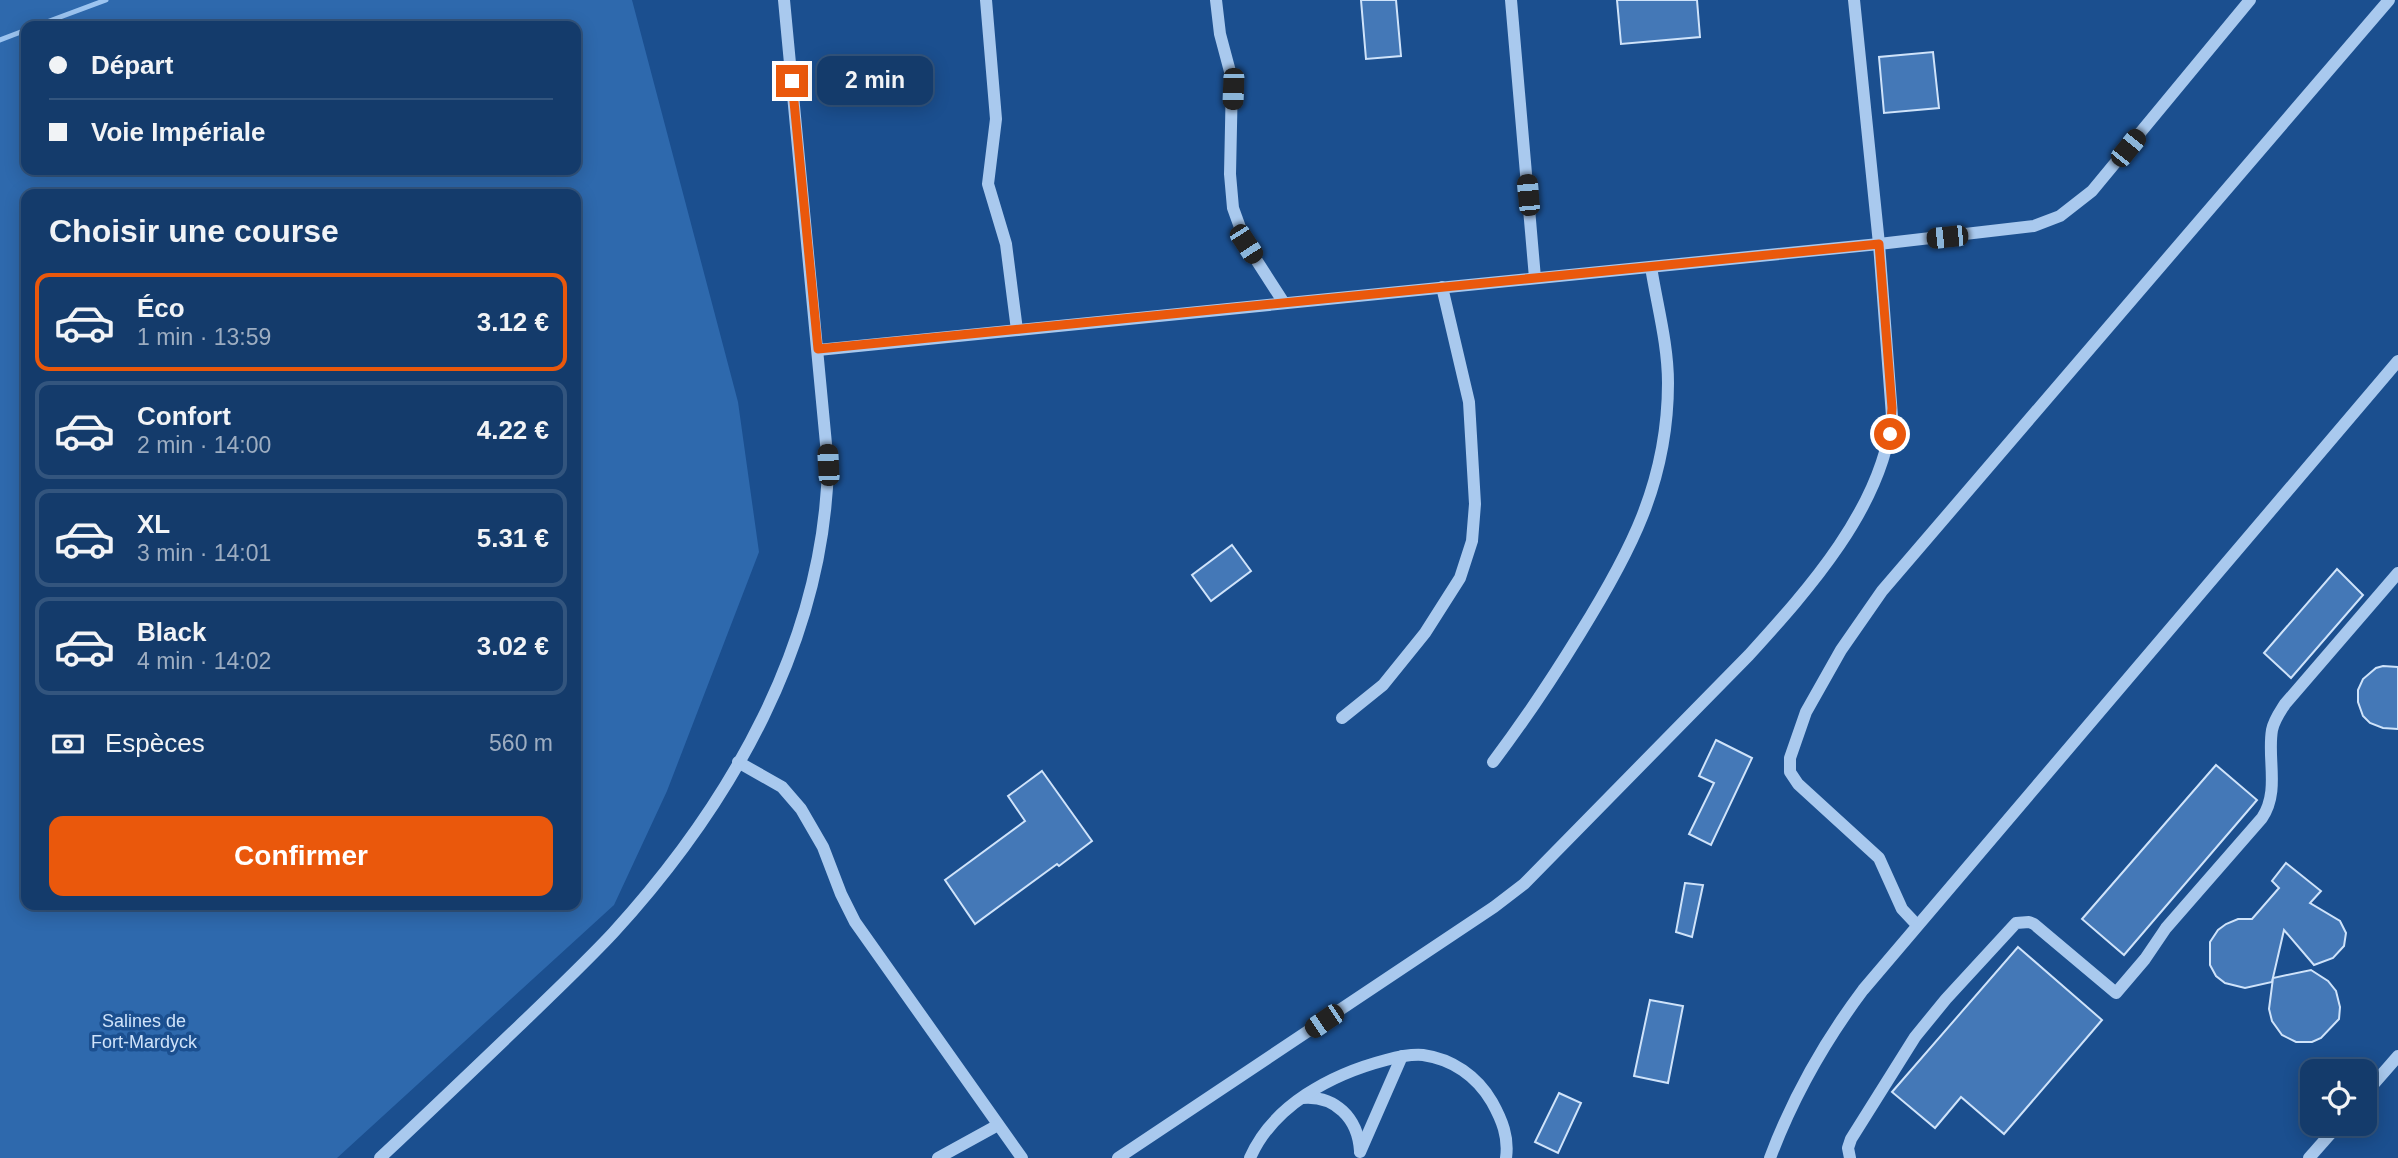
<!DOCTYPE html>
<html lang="fr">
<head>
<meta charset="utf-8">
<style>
  :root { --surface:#143b6b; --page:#1d4271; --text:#f1f3f6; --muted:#9dadc1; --line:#33557e; --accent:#ea580c }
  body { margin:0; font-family:Arial,sans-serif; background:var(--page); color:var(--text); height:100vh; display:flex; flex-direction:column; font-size:26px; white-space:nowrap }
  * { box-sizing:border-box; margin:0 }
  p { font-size:23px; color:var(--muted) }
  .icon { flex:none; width:38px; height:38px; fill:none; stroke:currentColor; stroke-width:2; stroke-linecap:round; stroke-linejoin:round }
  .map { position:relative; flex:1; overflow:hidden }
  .drawer { position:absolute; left:21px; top:189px; width:560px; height:721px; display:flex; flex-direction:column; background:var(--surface); border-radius:14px; box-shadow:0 4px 18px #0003,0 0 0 2px var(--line) }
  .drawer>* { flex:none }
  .guide { position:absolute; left:21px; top:21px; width:560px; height:154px; border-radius:14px; box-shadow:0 4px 18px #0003,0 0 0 2px var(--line); display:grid; align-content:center; height:154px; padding:0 28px; background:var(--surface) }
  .buttons { position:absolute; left:2300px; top:1059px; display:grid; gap:14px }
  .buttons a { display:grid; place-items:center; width:77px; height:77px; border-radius:14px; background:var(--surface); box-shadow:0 4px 18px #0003,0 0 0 2px var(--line); font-size:35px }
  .end { position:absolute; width:32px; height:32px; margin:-16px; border:9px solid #ea580c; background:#fff; box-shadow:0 0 0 4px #fff }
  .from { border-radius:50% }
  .bubble { position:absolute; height:49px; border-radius:14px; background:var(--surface); box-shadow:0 4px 18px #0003,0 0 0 2px var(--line); font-size:23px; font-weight:700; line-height:49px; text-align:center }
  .car { position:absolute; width:21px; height:42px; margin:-21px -10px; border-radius:9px; box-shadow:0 0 5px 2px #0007; background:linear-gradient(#222 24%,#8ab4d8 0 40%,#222 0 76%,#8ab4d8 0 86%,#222 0) }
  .guide b { display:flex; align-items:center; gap:24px; height:66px; font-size:26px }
  .guide b+b { border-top:2px solid var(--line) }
  .guide i { width:18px; height:18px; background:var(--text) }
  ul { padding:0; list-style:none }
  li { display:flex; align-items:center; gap:21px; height:98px; margin:0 14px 10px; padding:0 14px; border:4px solid var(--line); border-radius:14px }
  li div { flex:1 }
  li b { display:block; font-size:26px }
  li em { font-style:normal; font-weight:700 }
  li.on { border-color:var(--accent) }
  li>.icon { width:63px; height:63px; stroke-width:1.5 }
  h2 { padding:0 28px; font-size:32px; line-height:84px }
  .pay { display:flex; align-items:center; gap:18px; height:77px; padding:0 28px; font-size:26px }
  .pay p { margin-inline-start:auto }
  .button { display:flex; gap:14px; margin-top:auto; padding:14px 28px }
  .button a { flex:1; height:80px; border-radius:14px; background:var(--accent); color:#fff; font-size:28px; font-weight:700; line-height:80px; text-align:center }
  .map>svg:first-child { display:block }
  .green { fill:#2e69ad; fill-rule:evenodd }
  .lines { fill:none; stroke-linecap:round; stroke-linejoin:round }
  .stream { stroke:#9cc4f0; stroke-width:5 }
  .building { fill:#4478b7; stroke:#cfe3fa; stroke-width:2 }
  .minor { stroke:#a9c9ee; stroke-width:12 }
  .route { stroke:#ea580c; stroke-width:9 }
  .labels { text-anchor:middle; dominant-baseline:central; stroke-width:7; stroke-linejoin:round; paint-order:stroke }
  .park-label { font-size:18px; fill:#cfe3fa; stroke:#1b4f8f }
</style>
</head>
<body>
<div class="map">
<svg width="2398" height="1158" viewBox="0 0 2398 1158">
  <rect width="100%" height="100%" fill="#1b4f8f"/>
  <path class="green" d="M0,0H632L738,402L759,552L667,791L614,905L337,1158H0ZM26,26H576V170H26ZM26,194H576V905H26Z"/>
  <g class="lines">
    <g class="stream">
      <polyline points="36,26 106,0"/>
      <polyline points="0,40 26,30"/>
    </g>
  </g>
  <g class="building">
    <polygon points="1361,0 1396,0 1401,56 1366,59"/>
    <polygon points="1617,0 1697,0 1700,37 1621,44"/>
    <polygon points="1933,52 1939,108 1884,113 1879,57"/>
    <polygon points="1232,545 1251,571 1211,601 1192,575"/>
    <polygon points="2337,569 2363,595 2291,678 2264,653"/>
    <polygon points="2383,666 2398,667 2398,729 2383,728 2370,723 2363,716 2358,702 2358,690 2363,679 2376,668"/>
    <polygon points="1716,740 1752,758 1711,845 1689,834 1714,783 1699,776"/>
    <polygon points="2216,765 2257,800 2124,955 2082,919"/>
    <polygon points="1042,771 1092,841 1059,866 1057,864 975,924 945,880 1025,821 1008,796"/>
    <polygon points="2286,863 2321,891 2310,903 2340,921 2346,933 2344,946 2333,958 2314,965 2284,930 2272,982 2245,988 2225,983 2216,976 2210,965 2210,942 2218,930 2226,924 2238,919 2252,919 2279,888 2272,881"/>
    <polygon points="1685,883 1703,885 1692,937 1676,932"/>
    <polygon points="2018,947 2102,1020 2004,1134 1961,1097 1935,1128 1892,1092"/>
    <polygon points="2311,970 2328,981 2336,991 2340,1007 2339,1019 2321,1038 2312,1042 2296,1042 2282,1035 2272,1021 2269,1009 2273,978"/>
    <polygon points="1650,1000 1683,1006 1668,1083 1634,1076"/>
    <polygon points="1559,1093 1581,1103 1558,1153 1535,1142"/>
  </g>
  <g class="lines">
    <g class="minor">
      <polyline points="986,0 996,119 988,184 1006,244 1017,330"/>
      <polyline points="1216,0 1220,34 1232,79 1230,174 1233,208 1246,244 1284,303"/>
      <polyline points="1511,0 1535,278"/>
      <polyline points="818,350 1879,244 2034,226 2060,216 2092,191 2250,0"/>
      <polyline points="1342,718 1383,685 1425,633 1460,578 1472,541 1475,504 1469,402 1442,287"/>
      <polyline points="738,762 782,787 801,809 823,847 841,894 855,922 1022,1158"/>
      <path d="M1493,762C1524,721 1552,679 1579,635C1630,553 1668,482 1668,383C1668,344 1657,305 1651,267"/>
      <polyline points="1917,925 1902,909 1879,858 1798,784 1790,772 1790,758 1806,712 1841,650 1882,591 2389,0"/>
      <polyline points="2364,1095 2398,1056"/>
      <path d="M1302,1098C1335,1095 1358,1118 1360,1151"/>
      <polyline points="1360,1152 1402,1056"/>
      <path d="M380,1158C427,1114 473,1070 519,1026C551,995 583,965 613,933C731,804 824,642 828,465L784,0"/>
      <polyline points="938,1158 998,1125"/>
      <path d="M1118,1158L1494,907L1524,884L1749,655C1808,590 1883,507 1892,416L1879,244L1854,0"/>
      <path d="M1250,1158C1273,1105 1332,1074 1386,1060C1397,1057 1410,1054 1423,1055C1452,1059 1477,1076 1492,1102C1502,1120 1509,1137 1506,1158"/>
      <path d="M1770,1158C1793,1097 1824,1042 1863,990L2398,361"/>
      <path d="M1850,1158L1848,1148L1851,1139L1915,1037L1946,999L2016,923L2029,922L2034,924L2116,993L2145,959L2166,928L2262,818C2280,791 2267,759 2272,730C2274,720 2280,712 2285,704L2398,573"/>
      <polyline points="2309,1158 2339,1124"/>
    </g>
  </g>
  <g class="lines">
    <polyline class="route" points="792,81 818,349 1879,244 1892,408 1890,434"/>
  </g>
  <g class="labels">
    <g class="park-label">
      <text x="144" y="1021">Salines de<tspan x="144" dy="21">Fort-Mardyck</tspan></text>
    </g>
  </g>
</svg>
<div class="buttons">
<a><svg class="icon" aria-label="locate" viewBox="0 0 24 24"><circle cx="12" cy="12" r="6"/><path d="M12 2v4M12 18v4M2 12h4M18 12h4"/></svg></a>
</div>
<i class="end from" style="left:1890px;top:434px"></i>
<i class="end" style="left:792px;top:81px"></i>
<div class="bubble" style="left:817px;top:56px;width:116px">2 min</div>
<i class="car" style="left:1233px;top:89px;rotate:182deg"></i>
<i class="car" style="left:2128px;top:148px;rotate:39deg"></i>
<i class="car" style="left:1528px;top:195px;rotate:355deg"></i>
<i class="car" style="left:1947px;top:237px;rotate:264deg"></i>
<i class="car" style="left:1246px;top:244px;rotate:147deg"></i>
<i class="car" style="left:828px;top:465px;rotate:357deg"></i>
<i class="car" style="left:1324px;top:1021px;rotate:236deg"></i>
<div class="guide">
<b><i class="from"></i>Départ</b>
<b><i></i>Voie Impériale</b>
</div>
<section class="drawer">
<h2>Choisir une course</h2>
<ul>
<li class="on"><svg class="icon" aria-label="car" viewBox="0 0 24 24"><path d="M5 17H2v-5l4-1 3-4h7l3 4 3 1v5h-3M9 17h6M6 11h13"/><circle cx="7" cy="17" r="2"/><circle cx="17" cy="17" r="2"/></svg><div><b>Éco</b><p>1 min · 13:59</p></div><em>3.12 €</em></li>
<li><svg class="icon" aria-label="car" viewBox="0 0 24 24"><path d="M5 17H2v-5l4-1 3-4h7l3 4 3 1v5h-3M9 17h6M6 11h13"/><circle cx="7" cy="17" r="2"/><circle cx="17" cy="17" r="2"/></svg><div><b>Confort</b><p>2 min · 14:00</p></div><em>4.22 €</em></li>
<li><svg class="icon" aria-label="car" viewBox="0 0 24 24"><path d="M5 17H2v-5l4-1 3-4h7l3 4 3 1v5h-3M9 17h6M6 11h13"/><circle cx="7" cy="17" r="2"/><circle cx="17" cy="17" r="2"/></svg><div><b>XL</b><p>3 min · 14:01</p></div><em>5.31 €</em></li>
<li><svg class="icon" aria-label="car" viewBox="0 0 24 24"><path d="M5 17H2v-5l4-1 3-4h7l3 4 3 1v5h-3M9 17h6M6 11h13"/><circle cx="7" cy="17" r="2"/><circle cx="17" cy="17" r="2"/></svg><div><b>Black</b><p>4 min · 14:02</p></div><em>3.02 €</em></li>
</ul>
<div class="pay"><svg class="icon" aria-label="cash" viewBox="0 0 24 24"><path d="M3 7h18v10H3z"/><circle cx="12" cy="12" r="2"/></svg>Espèces<p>560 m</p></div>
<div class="button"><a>Confirmer</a></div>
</section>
</div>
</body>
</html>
